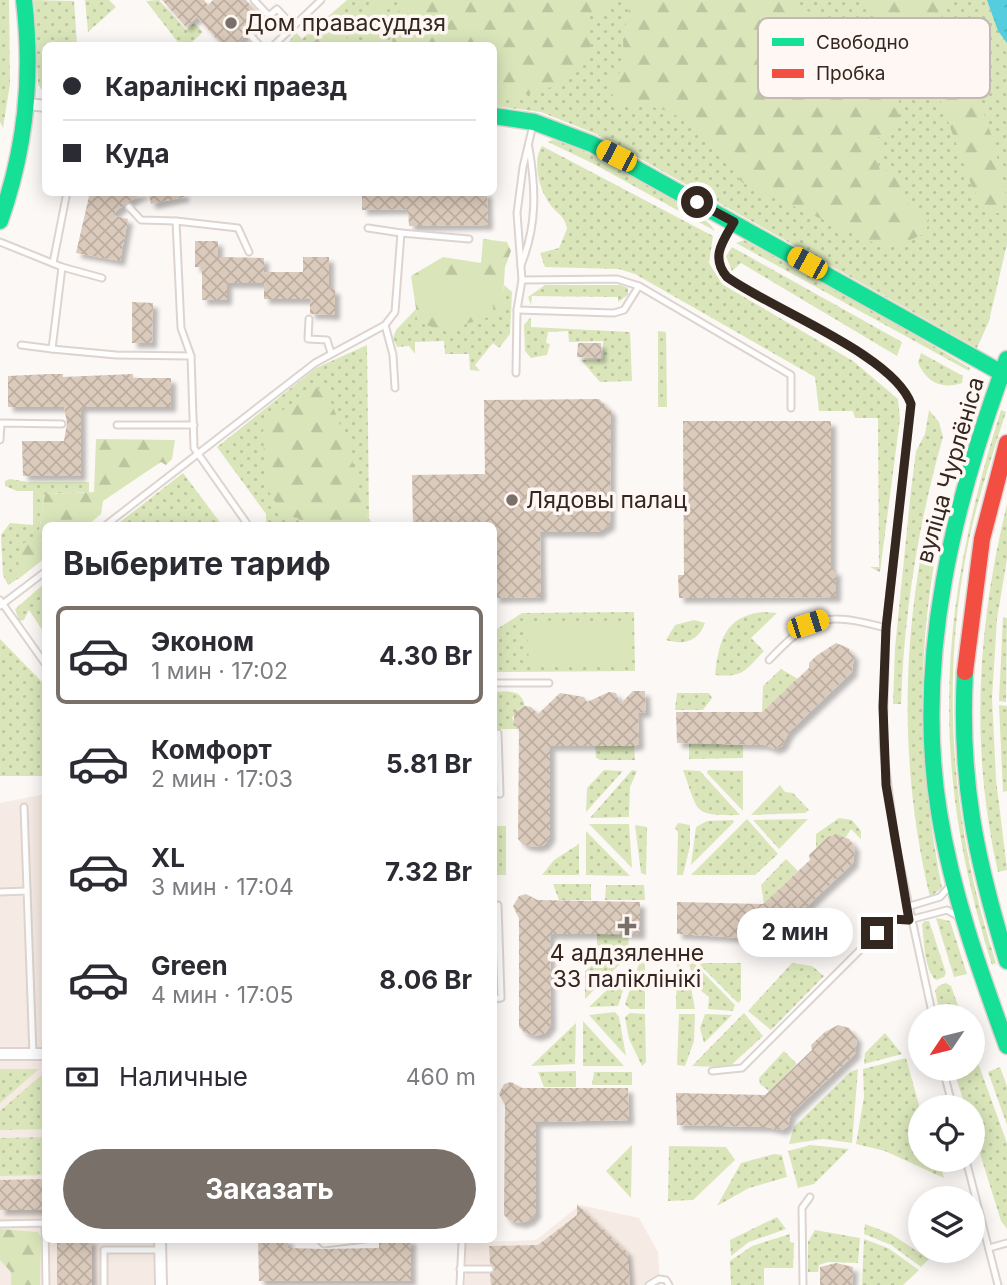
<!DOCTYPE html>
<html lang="ru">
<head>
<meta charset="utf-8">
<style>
  :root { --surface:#fff; --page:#f7f7f7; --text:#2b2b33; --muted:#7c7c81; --line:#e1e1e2; --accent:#7a706a }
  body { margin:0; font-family:Inter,sans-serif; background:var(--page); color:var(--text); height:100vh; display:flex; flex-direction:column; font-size:26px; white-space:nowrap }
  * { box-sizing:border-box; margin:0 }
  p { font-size:23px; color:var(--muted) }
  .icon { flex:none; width:38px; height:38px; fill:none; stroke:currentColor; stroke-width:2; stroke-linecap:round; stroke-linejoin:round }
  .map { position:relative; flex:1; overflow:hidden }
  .side { position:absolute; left:42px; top:522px; width:455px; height:721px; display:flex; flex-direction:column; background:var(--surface); border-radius:10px; box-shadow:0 4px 18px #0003 }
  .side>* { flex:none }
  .banner { position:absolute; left:42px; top:42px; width:455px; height:154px; border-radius:10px; box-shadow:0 4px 18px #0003; display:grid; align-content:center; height:154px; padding:0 21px; background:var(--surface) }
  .needle { width:46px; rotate:235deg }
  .controls { position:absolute; left:908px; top:1004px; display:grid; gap:14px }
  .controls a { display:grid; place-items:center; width:77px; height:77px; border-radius:50%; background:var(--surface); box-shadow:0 4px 18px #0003; font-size:35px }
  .end { position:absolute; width:32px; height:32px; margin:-16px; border:9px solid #34271f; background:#fff; box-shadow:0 0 0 4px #fff }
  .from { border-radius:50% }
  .bubble { position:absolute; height:49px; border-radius:24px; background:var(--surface); box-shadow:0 4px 18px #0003; font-size:23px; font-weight:700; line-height:49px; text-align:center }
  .car { position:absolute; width:21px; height:42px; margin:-21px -10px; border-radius:9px; box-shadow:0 0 5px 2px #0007; background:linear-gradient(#f5c518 24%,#345 0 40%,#f5c518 0 76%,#345 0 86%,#f5c518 0) }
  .banner b { display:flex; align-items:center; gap:24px; height:66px; font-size:26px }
  .banner b+b { border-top:2px solid var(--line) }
  .banner i { width:18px; height:18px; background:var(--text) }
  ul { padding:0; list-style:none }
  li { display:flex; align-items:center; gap:21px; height:98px; margin:0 14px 10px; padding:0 7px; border:4px solid transparent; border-radius:10px }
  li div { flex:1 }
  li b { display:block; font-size:26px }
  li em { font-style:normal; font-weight:700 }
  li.on { border-color:var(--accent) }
  li>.icon { width:63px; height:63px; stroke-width:1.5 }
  h2 { padding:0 21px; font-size:32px; line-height:84px }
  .pay { display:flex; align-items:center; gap:18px; height:77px; padding:0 21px; font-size:26px }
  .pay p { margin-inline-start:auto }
  .button { display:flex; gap:14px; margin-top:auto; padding:14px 21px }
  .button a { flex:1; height:80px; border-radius:42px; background:var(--accent); color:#fff; font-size:28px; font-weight:700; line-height:80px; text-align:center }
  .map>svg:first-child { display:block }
  .built { fill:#f6ebe4 }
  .grass { fill:url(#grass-dots) }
  .forest { fill:url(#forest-firs) }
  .park { fill:#dae6ba }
  .water { fill:url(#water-ripples) }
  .building { fill:url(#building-cross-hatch); filter:url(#shadow) }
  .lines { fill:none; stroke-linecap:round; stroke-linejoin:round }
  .lane-casing { stroke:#ddd4cf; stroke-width:9 }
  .street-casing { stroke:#ddd4cf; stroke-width:14 }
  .fast-casing { stroke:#ddd4cf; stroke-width:19 }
  .jam-casing { stroke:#ddd4cf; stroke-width:19 }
  .lane { stroke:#fffefe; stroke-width:5 }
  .street { stroke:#fffefe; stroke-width:10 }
  .fast { stroke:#16e098; stroke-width:16 }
  .jam { stroke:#f24e42; stroke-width:16 }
  .route { stroke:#34271f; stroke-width:9 }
  .poi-dot { fill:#7a706a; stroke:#fff7f3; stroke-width:2.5 }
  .labels { text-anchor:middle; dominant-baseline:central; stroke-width:7; stroke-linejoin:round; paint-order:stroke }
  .poi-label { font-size:23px; fill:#34271f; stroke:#fff7f3; text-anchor:start }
  .street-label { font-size:23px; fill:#34271f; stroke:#fff7f3 }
  .key { fill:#fff7f3; stroke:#c2b9b3; stroke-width:2 }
  .key-label { font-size:19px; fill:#34271f }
</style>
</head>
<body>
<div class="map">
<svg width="1007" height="1285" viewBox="0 0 1007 1285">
  <defs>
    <pattern id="grass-dots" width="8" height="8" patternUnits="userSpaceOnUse" patternTransform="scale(1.75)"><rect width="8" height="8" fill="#dae6ba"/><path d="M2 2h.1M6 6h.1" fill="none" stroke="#bcc59f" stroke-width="1.8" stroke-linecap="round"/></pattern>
    <pattern id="forest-firs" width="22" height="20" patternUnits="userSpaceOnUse" patternTransform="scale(1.75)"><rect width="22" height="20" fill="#dae6ba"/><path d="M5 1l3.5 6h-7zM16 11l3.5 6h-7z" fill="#bcc59f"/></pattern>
    <pattern id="water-ripples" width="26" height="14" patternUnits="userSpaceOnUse" patternTransform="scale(1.75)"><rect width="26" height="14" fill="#54cdde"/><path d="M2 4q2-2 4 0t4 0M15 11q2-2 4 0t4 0" fill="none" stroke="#4ab0be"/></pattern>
    <pattern id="building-cross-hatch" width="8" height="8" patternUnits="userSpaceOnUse" patternTransform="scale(1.75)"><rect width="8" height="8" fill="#dbcbbc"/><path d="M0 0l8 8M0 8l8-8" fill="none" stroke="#bdaea1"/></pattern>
    <filter id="shadow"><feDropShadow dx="5" dy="5" stdDeviation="2" flood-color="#0004"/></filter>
  </defs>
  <rect width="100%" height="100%" fill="#fcf8f6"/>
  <g class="built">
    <polygon points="45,794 46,1239 153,1239 154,1285 0,1285 0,803"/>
    <polygon points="580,1205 639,1218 658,1252 660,1285 465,1285 466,1243 536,1240"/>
  </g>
  <g class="grass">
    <polygon points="0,0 9,0 10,84 3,128 0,122"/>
    <polygon points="34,0 74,1 77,45 46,46 45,95 38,84"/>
    <polygon points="85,0 109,0 116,7 88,32"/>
    <polygon points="159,0 186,30 194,23 203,32 189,45 180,45 146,1"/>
    <polygon points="347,0 1007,0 1007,244 989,321 977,348 596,134 541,112 494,106 494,46 286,46 296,32 302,39"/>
    <path d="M552,140C577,143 707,210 715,231L594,164L548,142Z"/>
    <path d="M542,146L713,236L709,263L722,284L853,361L898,399L900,419L880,572L870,567H879L878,418H855L853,411H819L815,377L635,274L619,269L545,267L540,253L559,248L567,229C565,214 554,213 548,201C539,188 532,160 542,146Z"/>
    <polygon points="744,240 878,313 970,368 969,371 736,243"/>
    <polygon points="732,247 902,342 897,356 741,263 732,271 726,256"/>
    <polygon points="504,285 512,292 510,334 499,348 493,343 475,365 480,371 470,370 469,354 445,354 444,341 415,342 415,354 409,346 397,347 393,338 396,330 416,309 418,322 501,313"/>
    <polygon points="545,285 620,285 628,288 628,295 618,302 618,297 532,296 531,305 528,297"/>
    <polygon points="531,317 531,327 630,332 632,381 600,382 581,360 603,359 603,341 569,342 568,331 548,332 546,343 550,344 547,355 531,358 525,351 524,325"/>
    <polygon points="658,331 666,332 667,407 658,407"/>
    <polygon points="367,345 369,518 366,514 267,477 265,485 298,518 300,525 266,525 266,514 217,447 316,368"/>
    <path d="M921,353L963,376L962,383C941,390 927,382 918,363Z"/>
    <path d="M929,410L939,422L943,437C918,525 904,613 901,704H893L895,648L911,490L916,451L925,434Z"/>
    <path d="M1001,410L1006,412C991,459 975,506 966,555C940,692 953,831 996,963L992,965C929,763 938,610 1001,410Z"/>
    <polygon points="183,473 222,525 116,525"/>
    <polygon points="10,479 28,482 89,482 89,492 45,494 39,532 16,578 21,577 8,585 3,575 1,535 10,523 33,525 33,491 17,491 5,486 5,481"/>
    <path d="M1007,504V559L997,619L992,698L996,779L1007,870L998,872C970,748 977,627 1007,504Z"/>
    <path d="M928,519L942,522C915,649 917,761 942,888L930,897C900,772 901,644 928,519Z"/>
    <polygon points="45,583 45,634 29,610 24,620 19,621 15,609"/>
    <polygon points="634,612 635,671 494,672 494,631 522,613"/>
    <path d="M763,612L777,613L751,638L764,651C746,670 743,678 715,675C719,642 724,616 763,612Z"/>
    <polygon points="1003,617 1007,618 1006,702 999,701"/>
    <path d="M694,620L705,623C698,642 684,645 666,640L675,625Z"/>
    <polygon points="0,639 42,682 45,776 0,776"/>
    <polygon points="781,669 798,679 762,712 763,686"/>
    <path d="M494,692C509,692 521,688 525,706L518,709L512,718L519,729H494Z"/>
    <polygon points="677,693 709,693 712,698 703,710 675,710"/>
    <polygon points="999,705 1007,706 1007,791 1003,792"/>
    <polygon points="689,743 743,745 743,758 689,759"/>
    <polygon points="595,746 634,746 635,760 600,760 596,758"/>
    <polygon points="604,770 623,771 586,812 587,788"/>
    <polygon points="632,770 637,771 630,787 629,817 590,818"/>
    <path d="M683,770L700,771L740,815C692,816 699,813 683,770Z"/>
    <polygon points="708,770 743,771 743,811 707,773"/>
    <polygon points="780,785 785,792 793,793 809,810 805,813 751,815"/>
    <polygon points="839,818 852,820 861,831 861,839 851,829 846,837 832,835 816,848 816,834"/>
    <polygon points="747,819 778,854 755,875 691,875"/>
    <polygon points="808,819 779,849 753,820"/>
    <polygon points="733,820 734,822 691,865 696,827 707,821"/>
    <polygon points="678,823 690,825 690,846 683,875 677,875 678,832 675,828"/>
    <polygon points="589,824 629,824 632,868"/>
    <polygon points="635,825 647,827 646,875 641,873"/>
    <rect x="494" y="826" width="12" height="49"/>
    <polygon points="586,831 630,876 586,875"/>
    <polygon points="579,844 579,875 542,875 554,860"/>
    <polygon points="786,859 798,871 764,903 761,885"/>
    <polygon points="553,884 591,884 591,900 559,900"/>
    <polygon points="606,885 644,885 645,900 605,900"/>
    <polygon points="936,918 950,921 967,974 954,977"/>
    <path d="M925,921H929L946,973L944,977L936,980C924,970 924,939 922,924Z"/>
    <polygon points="597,934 628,935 629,949 597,952"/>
    <polygon points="623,961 585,999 585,971 596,962"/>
    <polygon points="640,961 645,964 645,1009 630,1009 625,1004"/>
    <polygon points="677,961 690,982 695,1009 676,1009"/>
    <polygon points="692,961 735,1005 733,1011 708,1009 709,997 700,990 688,963"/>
    <polygon points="698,963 741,963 741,1000 738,1003"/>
    <polygon points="792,963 812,966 824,976 771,1030 748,1011"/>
    <polygon points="630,968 618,1006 589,1007"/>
    <polygon points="946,983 951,986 962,1017 941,1017 935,991 938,986"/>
    <polygon points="615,1012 619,1017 626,1056 589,1015"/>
    <polygon points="630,1013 645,1014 646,1062 642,1066 629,1039 625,1017"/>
    <polygon points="744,1013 763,1036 729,1067 692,1066"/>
    <polygon points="679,1014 695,1014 694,1041 685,1066 677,1065"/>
    <polygon points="705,1014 732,1015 704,1043 700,1028"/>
    <polygon points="583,1021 624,1066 583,1066"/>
    <polygon points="576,1023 575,1064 531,1066"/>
    <polygon points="885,1033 902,1054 864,1064 865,1053"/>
    <polygon points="973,1049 1007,1143 1007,1229 1001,1221 973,1131 973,1108 966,1108 953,1069 973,1069"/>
    <polygon points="784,1051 797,1064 769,1091 760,1084 759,1078"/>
    <polygon points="906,1058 920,1109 920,1160 939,1160 944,1178 885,1151 856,1144 864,1097 863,1069"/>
    <polygon points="1000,1067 1007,1086 1007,1125 988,1072"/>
    <polygon points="0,1069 39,1069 0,1103"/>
    <polygon points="858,1069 852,1143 823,1139 789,1144 794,1127 850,1072"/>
    <polygon points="576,1071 576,1087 544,1087 538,1072"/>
    <polygon points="45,1072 45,1129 0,1130 0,1111"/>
    <polygon points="594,1072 632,1072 632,1085 592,1085"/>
    <polygon points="45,1137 45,1175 0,1176 0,1138"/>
    <polygon points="632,1145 631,1198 606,1171"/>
    <polygon points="811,1145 849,1149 814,1184 798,1188 788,1151"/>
    <polygon points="669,1146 726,1147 735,1160 693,1200 668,1201"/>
    <polygon points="774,1154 782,1155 787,1177 749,1188 717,1206 741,1163"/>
    <polygon points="777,1217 786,1229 749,1242 731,1256 730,1240"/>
    <polygon points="865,1224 891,1234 929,1259 921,1267 891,1245 864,1234"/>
    <polygon points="815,1230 860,1238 858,1263 828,1262 819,1265 818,1272 808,1272 808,1242"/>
    <polygon points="790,1234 790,1242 794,1243 793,1268 764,1268 764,1285 731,1285 730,1261 752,1246"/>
    <polygon points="864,1239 888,1248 919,1270 903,1285 862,1285"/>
  </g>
  <g class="forest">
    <polygon points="369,0 383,0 383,45 367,45"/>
    <path d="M403,0H611L605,10L585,17L593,40C589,48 586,58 581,65C563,90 522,97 494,98V46L392,45L394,21Z"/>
    <path d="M631,0H790L821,19L851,48L861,68L875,83L889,84L899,96V121L890,135L876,138L875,143L883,154L878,164L880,170L893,171L901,179V199L929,219L926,233L901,244H876L743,183C733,174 733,165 725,156C711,138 680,113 657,108C644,105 632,108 619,103L608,89L610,80L624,69L623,38Z"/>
    <polygon points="859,0 943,0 944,8 939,25 954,28 993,140 1007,199 1000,213 987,213 972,187 933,80"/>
    <polygon points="346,18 351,23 344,35 349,40 349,45 309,45 323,35 320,29 330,23 337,31"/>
    <polygon points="483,239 507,242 511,251 505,267 502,313 443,331 418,322 411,276 443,257 481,263"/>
    <polygon points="314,387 326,390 348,444 366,514 373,525 300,525 298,518 283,515 265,485 263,425"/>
    <polygon points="96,439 175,440 172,459 166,465 161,462 103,501 101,514 88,525 46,525 45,558 21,577 15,578 23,544 39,532 45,494 94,492"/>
    <polygon points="0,1229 38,1232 41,1237 40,1285 11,1285 11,1272 0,1260"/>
  </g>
  <g class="park">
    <polygon points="492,280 493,310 424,311 424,281"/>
    <polygon points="527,625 631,625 631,667 529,666"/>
  </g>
  <polygon class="water" points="987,0 1007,0 1007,43 998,31"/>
  <g class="building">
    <polygon points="162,0 204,0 208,5 213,0 246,0 263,20 234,46 223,46 197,17 186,27"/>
    <polygon points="90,192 146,192 126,203 112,215 128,219 120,261 76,253"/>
    <polygon points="148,192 184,192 184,197 151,204"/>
    <polygon points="362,192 487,192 488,225 409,226 408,209 362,210"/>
    <polygon points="195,241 218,241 218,257 264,258 264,272 303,272 303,257 329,257 329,289 335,289 335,315 310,314 310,299 264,299 264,283 227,283 227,300 202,300 202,267 195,267"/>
    <polygon points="132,302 153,303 152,343 132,343"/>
    <polygon points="578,343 601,343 601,358 577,357"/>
    <polygon points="49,374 63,374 63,377 133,374 133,378 171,378 171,407 81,407 81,476 23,476 22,441 64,441 67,423 64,407 8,407 8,376"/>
    <polygon points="599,399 611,411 610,525 598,532 540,532 541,597 494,598 494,525 413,525 412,475 485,474 484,400"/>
    <polygon points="683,421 831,421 831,570 836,570 836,597 679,598 678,575 684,575"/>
    <polygon points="836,643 848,648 854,656 852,672 789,732 782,746 775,749 764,745 677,743 676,712 762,712 809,668 809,663 816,656"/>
    <polygon points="633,691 645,691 646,712 638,713 639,744 634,746 550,746 550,837 544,845 535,847 524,845 518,839 519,729 514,724 514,712 525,706 531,707 538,714 560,693 584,697 587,702 609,692 616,693 620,704"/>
    <polygon points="836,834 849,839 855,847 853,863 789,923 783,938 776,940 677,934 677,902 763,904 810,860 809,855 828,837"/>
    <polygon points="526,894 537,900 640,902 640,934 550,934 551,1025 545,1033 536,1036 525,1033 519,1027 519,918 513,906 519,896"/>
    <polygon points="838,1025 849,1028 857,1038 855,1054 791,1114 788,1126 782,1130 766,1127 677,1125 676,1093 765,1095 812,1050 811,1045 825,1032"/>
    <polygon points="511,1082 522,1088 628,1088 629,1120 536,1122 536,1213 530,1220 521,1223 510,1221 504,1215 505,1105 499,1094 504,1084"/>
    <polygon points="46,1179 46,1210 0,1210 0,1180"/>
    <polygon points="577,1204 627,1252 630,1285 491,1285 490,1274 495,1268 490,1264 489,1246 538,1245 577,1215"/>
    <polygon points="57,1239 91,1239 92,1285 57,1285"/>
    <polygon points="258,1239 288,1239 288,1248 324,1249 379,1248 379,1239 411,1239 411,1281 259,1281"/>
    <polygon points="836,1263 853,1267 852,1285 820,1285 820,1267"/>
  </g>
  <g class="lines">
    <g class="lane-casing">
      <g id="lane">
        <polyline points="254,0 269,16 277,9 293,26"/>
        <polyline points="252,37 260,46"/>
        <polyline points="273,46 321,0"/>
        <polyline points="129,207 141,220 176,221"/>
        <path d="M732,225C722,244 711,257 727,277C771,308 894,355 911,404L886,628L883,745L895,841L933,1017"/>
        <polyline points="368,228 401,233"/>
        <polyline points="0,242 62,267 102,278"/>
        <polyline points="53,263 67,192"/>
        <path d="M521,265C537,226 536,189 529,148"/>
        <polyline points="522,280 617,279 639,286 791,375 791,408"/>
        <polyline points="517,310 614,313 624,310 639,286"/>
        <polyline points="309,319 308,339 327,340 331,353"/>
        <polyline points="385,325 393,355 395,388"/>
        <polyline points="21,345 52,349 62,267"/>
        <polyline points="52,349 116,355 191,356"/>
        <polyline points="516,373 517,310 522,280 517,213 523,167 533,125"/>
        <polyline points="117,425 194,425"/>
        <polyline points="0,440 1,423 62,424"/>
        <polyline points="106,525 315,363 385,325 395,312 401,233 469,239"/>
        <polyline points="248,525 194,448 191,356 181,328 176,221 238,228 249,252"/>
        <polyline points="0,600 46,665"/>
        <polyline points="0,606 46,571"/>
        <path d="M769,660C813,614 825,612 886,628"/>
        <polyline points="494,683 549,683"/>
        <polyline points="494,794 500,794 498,733"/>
        <polyline points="24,807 33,1054"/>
        <polyline points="0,892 27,891"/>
        <polyline points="907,907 940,897 949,887"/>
        <polyline points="494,999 501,998 498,905"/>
        <polyline points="943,1069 953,1108"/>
        <polyline points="712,1071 742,1068 891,919 909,920 947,910 956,915"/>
        <polyline points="966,1160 998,1285"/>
        <polyline points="0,1224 45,1223 46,1285"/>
        <polyline points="319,1239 324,1244 365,1239"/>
        <polyline points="989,1248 1007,1243"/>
        <polyline points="460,1269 490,1269"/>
        <polyline points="104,1285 104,1250 160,1250"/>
        <polyline points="460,1285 462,1243"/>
        <polyline points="649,1285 659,1279 666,1280 669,1285"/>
        <polyline points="803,1285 802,1208 810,1197"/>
      </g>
    </g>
    <g class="street-casing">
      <g id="street">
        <polyline points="28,104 46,106"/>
        <polyline points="0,1054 46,1054"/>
        <polyline points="160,1239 161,1285"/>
      </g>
    </g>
    <g class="fast-casing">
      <g id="fast">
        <polyline points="494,116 534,122 592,144 1007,376"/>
        <path d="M0,221C26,148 33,77 24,0"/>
        <path d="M1007,359C954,502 914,658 939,812C952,893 979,969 1007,1046"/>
        <path d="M965,672C959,780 976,859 1007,961"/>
      </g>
    </g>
    <g class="jam-casing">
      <polyline id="jam" points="965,672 982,539 1007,443"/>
    </g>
    <use href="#lane" class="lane"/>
    <use href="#street" class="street"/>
    <use href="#fast" class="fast"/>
    <use href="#jam" class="jam"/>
  </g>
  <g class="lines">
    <path class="route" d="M697,202L734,222C723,241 710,257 727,277C771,309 894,355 911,404L886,628L883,707L886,785L909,920L891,919L877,933"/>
  </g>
  <g class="poi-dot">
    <circle cx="231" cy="23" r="7"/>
    <circle cx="512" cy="500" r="7"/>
    <path d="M623.5 915.5h7v7h7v7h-7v7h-7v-7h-7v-7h7z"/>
  </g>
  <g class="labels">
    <g class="poi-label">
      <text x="245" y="23">Дом правасуддзя</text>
      <text x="526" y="500">Лядовы палац</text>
      <text x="627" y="953" text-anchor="middle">4 аддзяленне<tspan x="627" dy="26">33 паліклінікі</tspan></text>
    </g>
    <g class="street-label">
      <text transform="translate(950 470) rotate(-74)">вуліца Чурлёніса</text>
    </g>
  </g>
  <rect x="758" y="18" width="232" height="80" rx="10" class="key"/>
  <rect x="772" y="38" width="32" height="8" fill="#16e098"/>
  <rect x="772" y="69" width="32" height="9" fill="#f24e42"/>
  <g class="key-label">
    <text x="816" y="49">Свободно</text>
    <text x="816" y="80">Пробка</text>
  </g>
</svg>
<div class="controls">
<a><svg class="needle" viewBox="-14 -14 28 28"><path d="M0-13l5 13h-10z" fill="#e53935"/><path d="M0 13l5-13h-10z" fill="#7c7c81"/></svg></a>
<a><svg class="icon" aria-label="locate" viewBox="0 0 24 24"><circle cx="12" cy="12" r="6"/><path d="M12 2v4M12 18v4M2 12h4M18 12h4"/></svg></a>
<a><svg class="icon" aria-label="layers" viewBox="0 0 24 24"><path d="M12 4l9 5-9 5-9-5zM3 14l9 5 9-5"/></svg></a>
</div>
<i class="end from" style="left:697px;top:202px"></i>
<i class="end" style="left:877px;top:933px"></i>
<div class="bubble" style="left:737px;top:908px;width:116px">2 мин</div>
<i class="car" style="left:616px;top:156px;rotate:297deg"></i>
<i class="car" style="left:807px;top:263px;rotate:299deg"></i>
<i class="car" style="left:808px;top:624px;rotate:72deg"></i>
<div class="banner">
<b><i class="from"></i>Каралінскі праезд</b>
<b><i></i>Куда</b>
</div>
<section class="side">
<h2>Выберите тариф</h2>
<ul>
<li class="on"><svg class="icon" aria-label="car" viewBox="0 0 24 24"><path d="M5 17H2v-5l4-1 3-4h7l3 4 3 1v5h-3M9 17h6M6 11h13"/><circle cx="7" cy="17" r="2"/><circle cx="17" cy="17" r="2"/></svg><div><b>Эконом</b><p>1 мин · 17:02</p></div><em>4.30 Br</em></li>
<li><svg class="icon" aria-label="car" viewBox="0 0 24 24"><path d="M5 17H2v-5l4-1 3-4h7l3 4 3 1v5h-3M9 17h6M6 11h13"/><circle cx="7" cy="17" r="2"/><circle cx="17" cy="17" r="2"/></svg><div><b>Комфорт</b><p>2 мин · 17:03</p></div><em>5.81 Br</em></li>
<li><svg class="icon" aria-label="car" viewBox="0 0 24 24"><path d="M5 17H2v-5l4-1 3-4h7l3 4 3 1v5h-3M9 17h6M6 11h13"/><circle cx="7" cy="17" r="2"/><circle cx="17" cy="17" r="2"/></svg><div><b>XL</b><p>3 мин · 17:04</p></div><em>7.32 Br</em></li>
<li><svg class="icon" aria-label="car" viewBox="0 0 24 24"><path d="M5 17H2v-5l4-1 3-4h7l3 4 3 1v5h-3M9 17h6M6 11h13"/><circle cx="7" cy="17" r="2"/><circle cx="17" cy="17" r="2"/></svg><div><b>Green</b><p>4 мин · 17:05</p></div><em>8.06 Br</em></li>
</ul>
<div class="pay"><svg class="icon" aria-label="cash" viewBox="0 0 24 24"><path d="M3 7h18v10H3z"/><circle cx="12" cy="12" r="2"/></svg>Наличные<p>460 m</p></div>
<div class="button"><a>Заказать</a></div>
</section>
</div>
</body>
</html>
